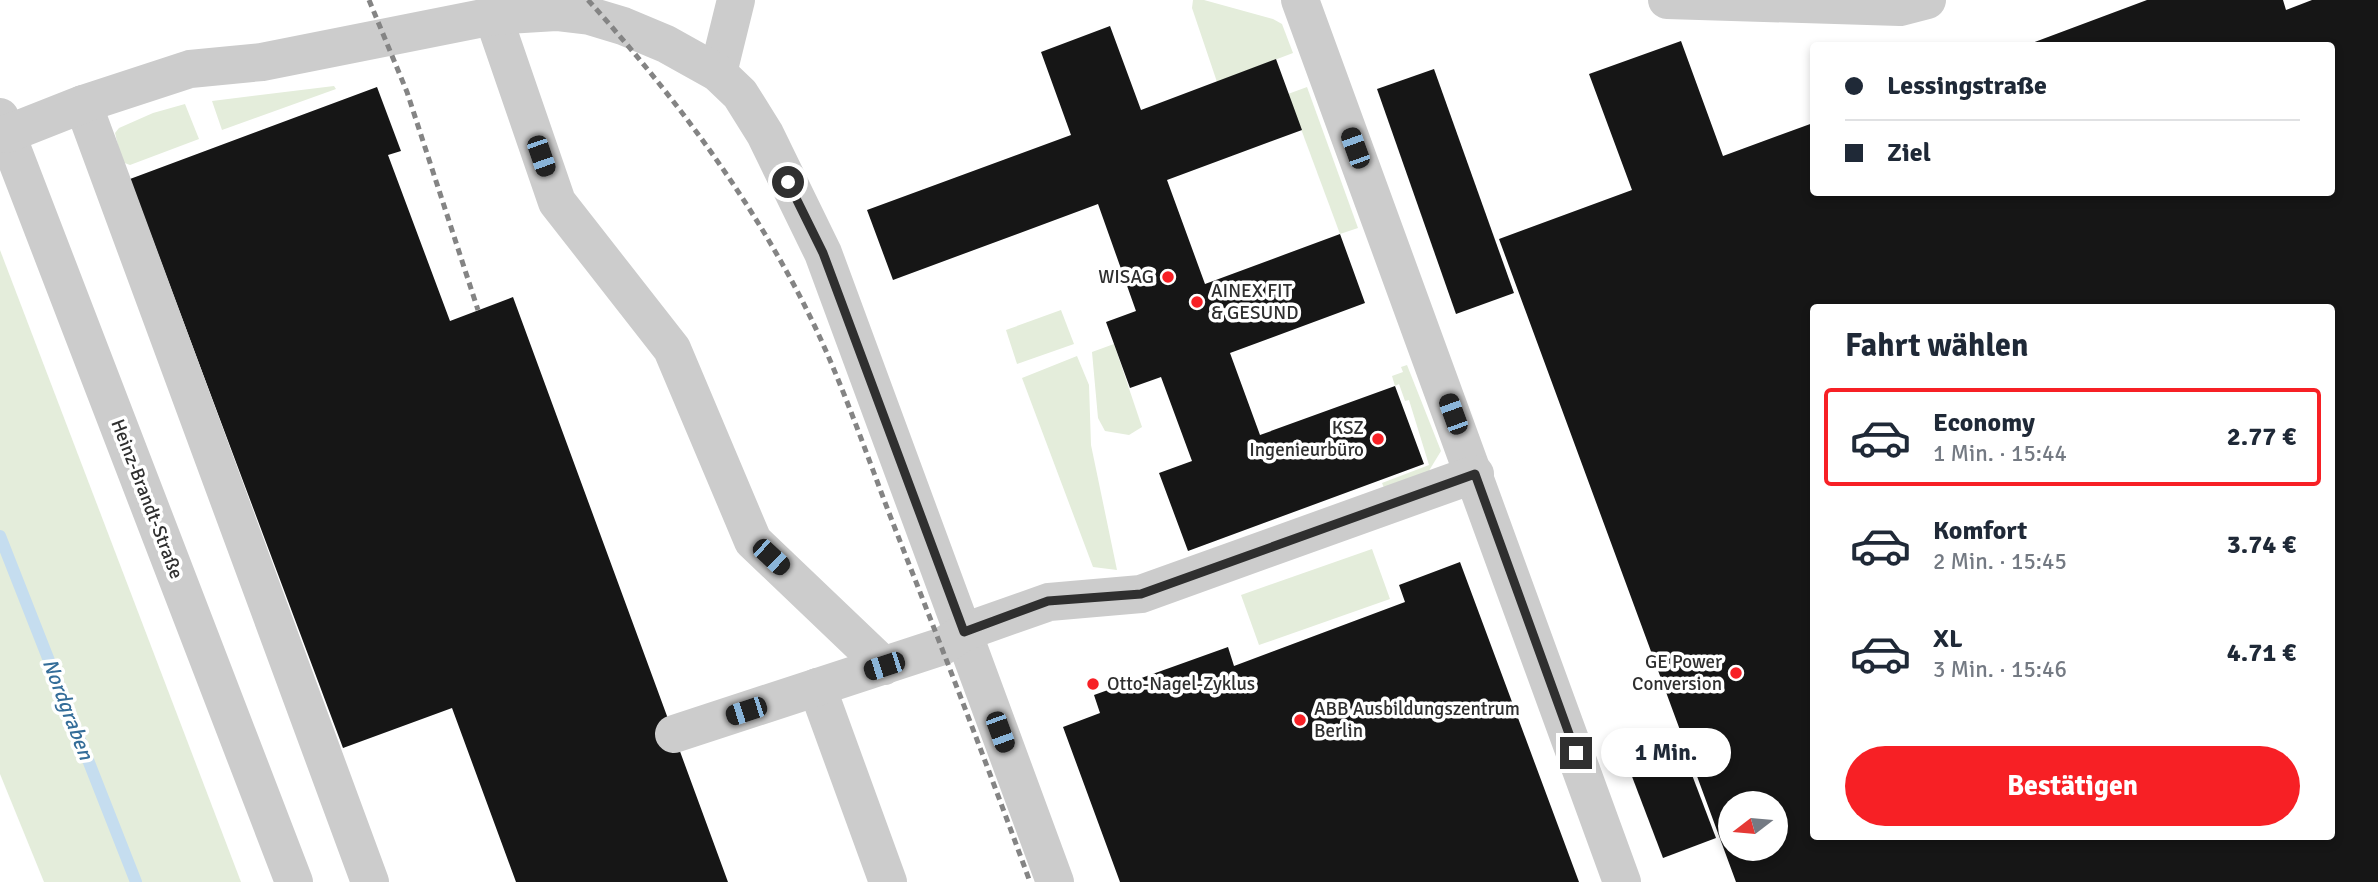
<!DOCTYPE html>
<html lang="de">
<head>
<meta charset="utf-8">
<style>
  :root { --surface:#fff; --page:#f2f2f3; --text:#1f2937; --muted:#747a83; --line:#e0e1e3; --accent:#f72025 }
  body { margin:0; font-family:Signika,sans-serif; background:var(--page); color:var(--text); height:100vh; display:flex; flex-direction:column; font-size:26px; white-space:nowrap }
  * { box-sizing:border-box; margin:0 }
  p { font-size:23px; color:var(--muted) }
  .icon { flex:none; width:38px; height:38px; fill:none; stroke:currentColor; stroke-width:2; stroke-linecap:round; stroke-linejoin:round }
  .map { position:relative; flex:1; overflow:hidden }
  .details { position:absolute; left:1810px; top:304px; width:525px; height:536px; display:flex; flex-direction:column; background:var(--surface); border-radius:7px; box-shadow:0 4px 10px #0003 }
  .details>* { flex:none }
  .hud { position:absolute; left:1810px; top:42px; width:525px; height:154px; border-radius:7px; box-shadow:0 4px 10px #0003; display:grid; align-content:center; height:154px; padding:0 35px; background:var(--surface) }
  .needle { width:46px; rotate:254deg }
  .buttons { position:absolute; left:1718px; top:791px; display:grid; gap:14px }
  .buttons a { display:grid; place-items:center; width:70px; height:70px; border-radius:50%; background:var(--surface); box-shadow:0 4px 10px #0003; font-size:35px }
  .end { position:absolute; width:32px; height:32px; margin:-16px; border:9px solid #2f2f2f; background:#fff; box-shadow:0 0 0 4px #fff }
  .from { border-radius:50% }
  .bubble { position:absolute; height:49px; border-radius:24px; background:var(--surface); box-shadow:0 4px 10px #0003; font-size:23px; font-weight:700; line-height:49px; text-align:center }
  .car { position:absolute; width:21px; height:42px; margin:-21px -10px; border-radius:9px; box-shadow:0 0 5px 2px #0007; background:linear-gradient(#222 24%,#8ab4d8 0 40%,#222 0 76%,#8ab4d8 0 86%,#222 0) }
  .hud b { display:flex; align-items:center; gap:24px; height:66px; font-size:26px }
  .hud b+b { border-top:2px solid var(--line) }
  .hud i { width:18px; height:18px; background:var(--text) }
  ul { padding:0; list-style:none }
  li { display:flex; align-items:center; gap:21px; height:98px; margin:0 14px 10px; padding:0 21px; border:4px solid transparent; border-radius:7px }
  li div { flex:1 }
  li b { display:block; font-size:26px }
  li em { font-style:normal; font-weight:700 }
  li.active { border-color:var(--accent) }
  li>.icon { width:63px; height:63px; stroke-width:1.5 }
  h2 { padding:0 35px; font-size:32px; line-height:84px }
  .action { display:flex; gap:14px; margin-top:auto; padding:14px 35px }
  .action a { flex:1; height:80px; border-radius:42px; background:var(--accent); color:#fff; font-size:28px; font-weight:700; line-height:80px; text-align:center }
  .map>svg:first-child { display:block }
  .green { fill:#e4eddb }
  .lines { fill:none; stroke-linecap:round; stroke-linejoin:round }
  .stream { stroke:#c5ddef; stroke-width:12 }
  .building { fill:#161616; fill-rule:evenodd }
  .minor { stroke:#ccc; stroke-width:38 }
  .rail { stroke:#848484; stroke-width:5; stroke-dasharray:7 5; stroke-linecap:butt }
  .route { stroke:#2f2f2f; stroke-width:9 }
  .poi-dot { fill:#f72025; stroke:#fff; stroke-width:2.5 }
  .labels { text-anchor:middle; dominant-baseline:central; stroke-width:7; stroke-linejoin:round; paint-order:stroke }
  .poi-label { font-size:19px; fill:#2f2f2f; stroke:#fff; text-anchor:end }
  .street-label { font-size:19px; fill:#2f2f2f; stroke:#fff }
  .water-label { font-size:21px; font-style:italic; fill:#346d99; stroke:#fff }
</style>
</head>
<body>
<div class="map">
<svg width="2378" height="882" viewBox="0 0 2378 882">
  <rect width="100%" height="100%" fill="#fff"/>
  <g class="green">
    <polygon points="1193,0 1204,0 1273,19 1282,24 1293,53 1217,82 1192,8"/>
    <polygon points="334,86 336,89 222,130 212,101"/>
    <polygon points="1307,87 1358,228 1340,234 1288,94"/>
    <polygon points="185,104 199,139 130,165 122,162 115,133 119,128 153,113"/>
    <polygon points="0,250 241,882 44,882 0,774"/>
    <polygon points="1061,310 1074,344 1017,364 1006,330"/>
    <polygon points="1114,344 1142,427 1129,435 1105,431 1098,418 1092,352"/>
    <polygon points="1077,356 1089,385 1091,445 1117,570 1093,567 1022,378"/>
    <polygon points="1407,365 1441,451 1427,474 1385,490 1382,483 1429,465 1409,400 1405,401 1399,384 1395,386 1392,376 1403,372 1401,367"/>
    <polygon points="1372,549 1390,599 1259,645 1241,595"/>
  </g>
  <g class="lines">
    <polyline class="stream" points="0,536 136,882"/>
  </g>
  <g class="building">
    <path d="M2147,0H2283L2286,10L2312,0H2378V882H1736L1499,239L1632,190L1589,74L1681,41L1723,156L1813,123V192H2331V46H2024ZM1813,308H2331V836H1813ZM1731,803H1776V849H1731Z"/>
    <polygon points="1110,26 1141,110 1276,59 1302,130 1167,180 1205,284 1340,234 1352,267 1365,303 1230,353 1260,435 1395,386 1424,464 1188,551 1159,473 1192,461 1161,377 1130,388 1106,322 1136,311 1098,204 893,280 867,210 1071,135 1041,52"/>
    <polygon points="1434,69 1514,293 1456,314 1377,89"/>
    <polygon points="377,87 401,151 388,155 450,321 513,297 728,882 516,882 452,708 343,748 130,179"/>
    <polygon points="1460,562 1579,882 1120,882 1063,727 1100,713 1094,695 1228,647 1234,666 1405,602 1399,585"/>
    <polygon points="1681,746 1716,838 1663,858 1628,766"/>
  </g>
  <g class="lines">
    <g class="minor">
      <polyline points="1300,0 1622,882"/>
      <polyline points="1667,0 1900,7 1927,0"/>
      <polyline points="493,16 557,202 672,349 753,541 884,666"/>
      <polyline points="718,73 736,0"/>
      <polyline points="83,104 370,882"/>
      <polyline points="0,117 294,882"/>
      <polyline points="7,134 83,104 190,69 262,62 493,16 556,12 590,16 623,26 666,44 718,73 740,94 765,134 823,253 1055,882"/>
      <polyline points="817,687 888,882"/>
      <polyline points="674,734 943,646 964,632 1049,602 1141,594 1475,474"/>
    </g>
    <g class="rail">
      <polyline points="369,0 407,92 478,310"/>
      <path d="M588,0C668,89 739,182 795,287C837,365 864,449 896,531C942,648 987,764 1030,882"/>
    </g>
  </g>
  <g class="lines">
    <polyline class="route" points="788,182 823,253 964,632 1048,601 1141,594 1475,474 1576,753"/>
  </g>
  <g class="poi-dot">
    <circle cx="1168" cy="277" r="7"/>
    <circle cx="1197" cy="302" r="7"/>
    <circle cx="1378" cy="439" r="7"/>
    <circle cx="1736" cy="673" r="7"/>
    <circle cx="1093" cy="684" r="7"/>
    <circle cx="1300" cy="720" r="7"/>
  </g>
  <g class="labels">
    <g class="poi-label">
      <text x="1154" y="277">WISAG</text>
      <text x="1211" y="291" text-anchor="start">AINEX FIT<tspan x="1211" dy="22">&amp; GESUND</tspan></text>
      <text x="1364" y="428">KSZ<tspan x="1364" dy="22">Ingenieurbüro</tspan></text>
      <text x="1722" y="662">GE Power<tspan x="1722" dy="22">Conversion</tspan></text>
      <text x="1107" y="684" text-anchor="start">Otto-Nagel-Zyklus</text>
      <text x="1314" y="709" text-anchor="start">ABB Ausbildungszentrum<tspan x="1314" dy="22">Berlin</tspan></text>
    </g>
    <g class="street-label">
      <text transform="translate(147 499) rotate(69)">Heinz-Brandt-Straße</text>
    </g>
    <g class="water-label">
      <text transform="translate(68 709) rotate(69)">Nordgraben</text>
    </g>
  </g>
</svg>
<div class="buttons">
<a><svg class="needle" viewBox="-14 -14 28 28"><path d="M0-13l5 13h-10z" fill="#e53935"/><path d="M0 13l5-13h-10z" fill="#747a83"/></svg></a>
</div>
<i class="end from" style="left:788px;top:182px"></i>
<i class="end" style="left:1576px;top:753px"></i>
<div class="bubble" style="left:1601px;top:728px;width:130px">1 Min.</div>
<i class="car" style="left:1355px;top:148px;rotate:340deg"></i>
<i class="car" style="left:541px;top:156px;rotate:161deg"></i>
<i class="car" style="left:1453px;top:414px;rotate:340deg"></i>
<i class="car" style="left:771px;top:557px;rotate:133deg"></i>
<i class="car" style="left:884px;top:666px;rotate:252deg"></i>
<i class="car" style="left:746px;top:711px;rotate:252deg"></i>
<i class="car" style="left:1000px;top:732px;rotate:160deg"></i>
<div class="hud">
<b><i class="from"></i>Lessingstraße</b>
<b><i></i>Ziel</b>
</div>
<section class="details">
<h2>Fahrt wählen</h2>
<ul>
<li class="active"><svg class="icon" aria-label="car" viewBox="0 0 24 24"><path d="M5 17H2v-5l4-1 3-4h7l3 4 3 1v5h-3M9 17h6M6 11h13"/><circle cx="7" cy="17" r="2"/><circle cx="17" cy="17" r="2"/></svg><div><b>Economy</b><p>1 Min. · 15:44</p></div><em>2.77 €</em></li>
<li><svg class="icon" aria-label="car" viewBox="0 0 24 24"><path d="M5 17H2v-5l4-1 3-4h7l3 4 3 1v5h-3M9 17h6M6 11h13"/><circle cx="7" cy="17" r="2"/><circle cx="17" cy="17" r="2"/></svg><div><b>Komfort</b><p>2 Min. · 15:45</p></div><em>3.74 €</em></li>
<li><svg class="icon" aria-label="car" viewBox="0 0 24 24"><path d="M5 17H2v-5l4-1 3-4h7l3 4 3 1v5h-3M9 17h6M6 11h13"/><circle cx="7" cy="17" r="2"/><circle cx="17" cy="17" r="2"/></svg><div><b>XL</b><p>3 Min. · 15:46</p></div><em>4.71 €</em></li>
</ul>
<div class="action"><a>Bestätigen</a></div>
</section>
</div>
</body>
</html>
